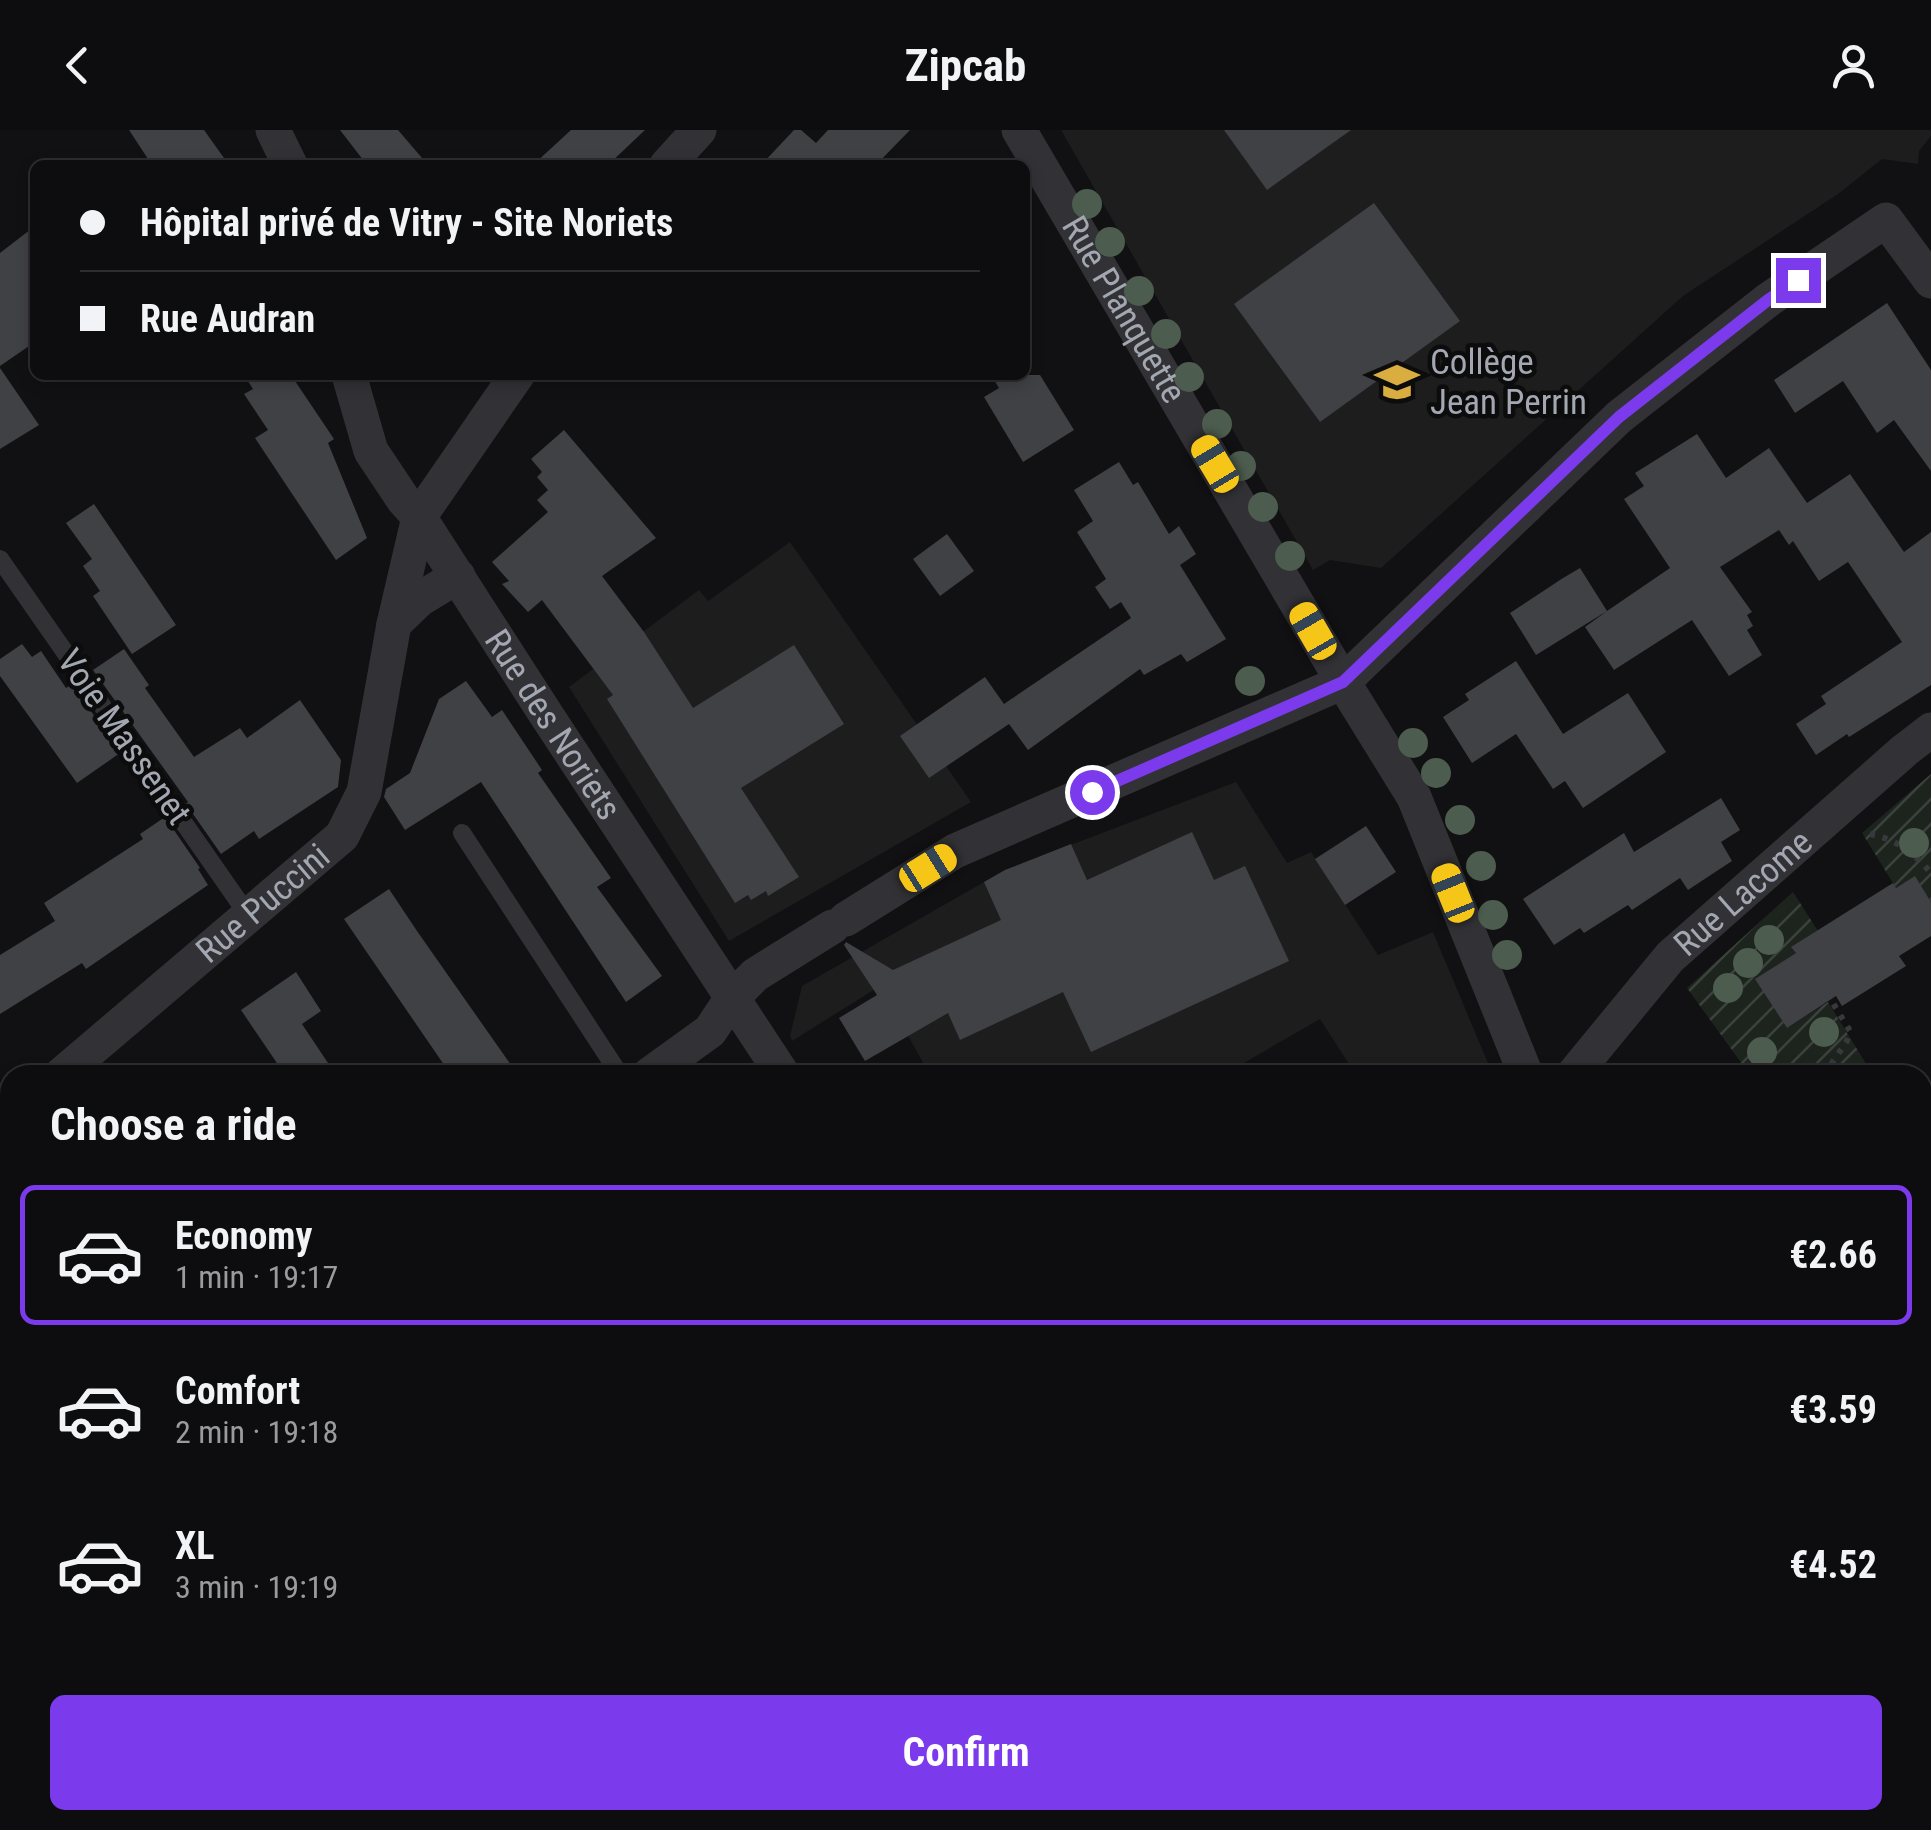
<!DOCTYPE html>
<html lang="en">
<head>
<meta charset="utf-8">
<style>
  :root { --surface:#0d0c0e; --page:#1b1a1c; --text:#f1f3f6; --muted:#9a9b9e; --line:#2d2c2e; --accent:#7c3aed }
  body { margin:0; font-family:"Roboto Condensed",sans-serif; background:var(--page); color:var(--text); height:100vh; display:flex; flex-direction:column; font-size:38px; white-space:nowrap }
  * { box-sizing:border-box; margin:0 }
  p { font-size:32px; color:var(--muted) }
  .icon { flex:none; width:55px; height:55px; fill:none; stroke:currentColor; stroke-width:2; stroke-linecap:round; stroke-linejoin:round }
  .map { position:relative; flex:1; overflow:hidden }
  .panel { position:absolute; left:0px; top:935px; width:1932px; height:765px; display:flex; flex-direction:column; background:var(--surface); border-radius:30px 30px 0 0; box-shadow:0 5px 15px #0003,0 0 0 2px var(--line) }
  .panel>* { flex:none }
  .banner { position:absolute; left:30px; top:30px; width:1000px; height:220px; border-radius:15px; box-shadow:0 5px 15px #0003,0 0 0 2px var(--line); display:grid; align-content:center; height:220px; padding:0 50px; background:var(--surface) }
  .end { position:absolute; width:45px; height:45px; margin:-22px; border:12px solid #7c3aed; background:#fff; box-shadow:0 0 0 5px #fff }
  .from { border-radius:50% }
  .car { position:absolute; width:30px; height:60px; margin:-30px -15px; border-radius:12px; box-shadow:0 0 8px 2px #0007; background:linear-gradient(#f5c518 24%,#345 0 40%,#f5c518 0 76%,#345 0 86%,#f5c518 0) }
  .banner b { display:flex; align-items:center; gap:35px; height:95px; font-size:38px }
  .banner b+b { border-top:2px solid var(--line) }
  .banner i { width:25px; height:25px; background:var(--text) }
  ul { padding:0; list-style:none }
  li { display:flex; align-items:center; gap:30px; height:140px; margin:0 20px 15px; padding:0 30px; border:5px solid transparent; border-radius:15px }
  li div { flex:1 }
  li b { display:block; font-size:38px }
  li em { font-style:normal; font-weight:700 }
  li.active { border-color:var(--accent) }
  li>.icon { width:90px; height:90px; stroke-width:1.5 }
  h2 { padding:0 50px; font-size:45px; line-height:120px }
  .action { display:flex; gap:20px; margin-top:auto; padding:20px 50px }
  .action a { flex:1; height:115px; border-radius:15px; background:var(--accent); color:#fff; font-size:40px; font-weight:700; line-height:115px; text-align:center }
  header { display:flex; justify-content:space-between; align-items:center; height:130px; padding:0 50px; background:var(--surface); font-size:45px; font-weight:700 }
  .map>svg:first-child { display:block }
  .built { fill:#1d1d1e }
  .garden { fill:url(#garden-furrows) }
  .building { fill:#404145 }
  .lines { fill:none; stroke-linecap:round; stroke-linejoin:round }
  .path { stroke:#38393d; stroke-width:6; stroke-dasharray:5 8; stroke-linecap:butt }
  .service { stroke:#323236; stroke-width:18 }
  .minor { stroke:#323236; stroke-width:35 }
  .tree { fill:#4c5c4e }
  .route { stroke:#7c3aed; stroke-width:12 }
  .labels { text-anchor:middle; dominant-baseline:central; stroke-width:9; stroke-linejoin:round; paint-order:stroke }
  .street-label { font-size:35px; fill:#a3a7b1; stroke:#0c0c0d }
  .poi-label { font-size:35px; fill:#a3a7b1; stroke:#0c0c0d; text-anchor:start }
</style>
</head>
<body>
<header><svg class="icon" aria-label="back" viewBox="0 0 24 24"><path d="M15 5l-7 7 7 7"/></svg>Zipcab<svg class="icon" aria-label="person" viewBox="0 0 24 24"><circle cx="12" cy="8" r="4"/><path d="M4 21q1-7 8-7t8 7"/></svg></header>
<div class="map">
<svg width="1931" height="1700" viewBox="0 0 1931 1700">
  <defs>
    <pattern id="garden-furrows" width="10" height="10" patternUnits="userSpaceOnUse" patternTransform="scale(2.5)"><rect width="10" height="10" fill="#1d241e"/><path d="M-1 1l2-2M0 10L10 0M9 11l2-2" fill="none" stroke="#3b413c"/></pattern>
  </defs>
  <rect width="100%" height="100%" fill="#111012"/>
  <g class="built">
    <polygon points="1061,0 1931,0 1931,6 1919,21 1918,34 1882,29 1838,64 1683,166 1381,438 1330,430 1313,440"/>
    <polygon points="790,412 971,672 729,811 569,557 699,460 708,471"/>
    <polygon points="1236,652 1287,733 1311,722 1378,825 1433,802 1493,945 1356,945 1320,889 1223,945 930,945 880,856 792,911 790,906 802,856 1005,740"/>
    <polygon points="280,1690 679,1690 665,1700 269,1700"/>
  </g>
  <g class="garden">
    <polygon points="1931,644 1931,772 1915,747 1896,758 1862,703"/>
    <polygon points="1793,762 1818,801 1792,818 1796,823 1756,849 1787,898 1828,872 1873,945 1750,945 1687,858"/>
    <polygon points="1922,1023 1931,1036 1931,1192 1923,1181"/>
    <polygon points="1499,1690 1593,1690 1599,1700 1484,1700"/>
    <polygon points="1683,1690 1845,1690 1852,1700 1668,1700"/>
  </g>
  <g class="building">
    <polygon points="129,0 204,0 229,35 152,35"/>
    <polygon points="340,0 398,0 428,35 367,35"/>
    <polygon points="571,0 645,0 608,35 533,35"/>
    <polygon points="794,0 801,0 816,13 828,0 910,0 876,35 761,35"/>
    <polygon points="1224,0 1351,0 1267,60"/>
    <polygon points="1374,73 1460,191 1320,292 1234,174"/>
    <polygon points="35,96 35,212 0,236 0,123"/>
    <polygon points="1887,173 1931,240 1931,341 1894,290 1877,303 1843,251 1795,283 1774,250"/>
    <polygon points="0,238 39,295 0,319"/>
    <polygon points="244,245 291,245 334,309 328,313 367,408 336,430 255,308 268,300 244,264 253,259"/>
    <polygon points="991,245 1040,245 1074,300 1023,332 984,267 999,258"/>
    <polygon points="564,300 656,408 602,446 644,502 693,578 794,515 844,594 741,658 799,747 768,766 766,761 751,770 748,765 735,773 607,569 613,565 542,470 528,482 502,454 509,451 492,432 548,382 537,370 548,360 537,347 542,342 531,329"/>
    <polygon points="1697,304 1726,348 1769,318 1807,373 1850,344 1904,422 1931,402 1931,555 1849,607 1847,604 1816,625 1796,594 1826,574 1821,566 1902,512 1848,432 1819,451 1793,411 1789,415 1779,400 1720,437 1752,482 1747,485 1753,496 1747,500 1762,525 1729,546 1692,490 1614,540 1585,497 1607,481 1536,525 1510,483 1563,448 1580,438 1607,481 1670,438 1624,369 1644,356 1635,343"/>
    <polygon points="1119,332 1133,355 1138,352 1169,404 1179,396 1196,424 1180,435 1226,509 1187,532 1181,524 1144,545 1140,539 1028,620 1009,594 929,648 900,606 985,547 1004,574 1131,488 1121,472 1110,479 1095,457 1106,449 1077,402 1093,391 1074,360"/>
    <polygon points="94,374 176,495 132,524 93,466 100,461 83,436 92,429 66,393"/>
    <polygon points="947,404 974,441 940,466 913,429"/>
    <polygon points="22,514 32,527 41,521 66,558 72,554 120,623 77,653 0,546 0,529"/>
    <polygon points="124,519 149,555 145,558 194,627 240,598 247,608 300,570 341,630 338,657 259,709 254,701 221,724 186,674 188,672 93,540"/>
    <polygon points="1516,531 1563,604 1628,563 1666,622 1583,678 1565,651 1553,659 1516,604 1472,633 1443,587 1469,570 1465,564"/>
    <polygon points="466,551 492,587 502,580 542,640 538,643 611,748 597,757 662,846 626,872 481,652 405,700 384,667 386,659 410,643 439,569"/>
    <polygon points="1721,668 1740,700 1721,712 1732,731 1688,760 1680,748 1632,780 1628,775 1584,803 1580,798 1554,815 1523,769 1624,703 1634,722"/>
    <polygon points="165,687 200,738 198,739 208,755 86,839 82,833 0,884 0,825 55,791 44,773 143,709 140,704"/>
    <polygon points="1366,696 1396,742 1345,775 1315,729"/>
    <polygon points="1192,702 1214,750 1245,736 1289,831 1091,922 1063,862 960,910 948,883 865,931 839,888 877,865 844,815 846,812 893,840 1001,790 984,752 1005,740 1071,714 1087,750"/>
    <polygon points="1915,746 1931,772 1931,806 1899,826 1906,836 1842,876 1836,866 1787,898 1755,849 1796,823 1791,817 1893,753 1896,758"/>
    <polygon points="389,759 417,801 518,945 451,945 344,789"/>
    <polygon points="296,842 321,881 302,894 336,945 285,945 241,880"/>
  </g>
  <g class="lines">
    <g class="path">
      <path d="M1870,704C1896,709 1914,723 1931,743"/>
      <polyline points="1826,945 1825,943 1847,911 1850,901 1831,870"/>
      <polyline points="1922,1081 1931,1099"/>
      <polyline points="1902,1690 1909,1700"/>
    </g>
    <g class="service">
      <polyline points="0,429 248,785"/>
      <polyline points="462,703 620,945"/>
    </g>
    <g class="minor">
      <polyline points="273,0 290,35"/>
      <path id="s1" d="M1019,0L1343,552L1414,667L1526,945"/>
      <polyline points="667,35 699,0"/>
      <path id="s2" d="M349,245L371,321L403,369L419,387L547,586L783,945"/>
      <polyline points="394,494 419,387 517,245"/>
      <polyline points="846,789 955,721 1343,552 1619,287 1768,170 1886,90 1931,151"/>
      <path id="s3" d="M61,945L342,706L364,662L394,494L420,469L458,446"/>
      <polyline points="649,945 710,901 732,868 755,845 832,797"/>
      <path id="s4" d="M1573,945L1670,827L1905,620L1931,600"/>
      <polyline points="0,1009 10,997"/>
      <polyline points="1922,1308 1931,1299"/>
      <polyline points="0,1391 10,1390"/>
      <polyline points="1255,1690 1261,1700"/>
      <polyline points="231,1700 243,1690"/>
      <polyline points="739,1700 753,1690"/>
      <polyline points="1424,1700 1437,1690"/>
    </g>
  </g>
  <g class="tree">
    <circle cx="1087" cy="74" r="15"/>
    <circle cx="1110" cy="112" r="15"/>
    <circle cx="1139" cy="161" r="15"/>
    <circle cx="1166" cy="204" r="15"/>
    <circle cx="1189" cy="247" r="15"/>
    <circle cx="1217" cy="294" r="15"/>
    <circle cx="1241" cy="336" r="15"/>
    <circle cx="1263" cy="377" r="15"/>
    <circle cx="1290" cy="426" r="15"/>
    <circle cx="1250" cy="551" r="15"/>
    <circle cx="1413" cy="613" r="15"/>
    <circle cx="1436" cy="643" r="15"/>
    <circle cx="1460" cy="690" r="15"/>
    <circle cx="1914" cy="713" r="15"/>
    <circle cx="1481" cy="736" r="15"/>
    <circle cx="1493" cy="785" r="15"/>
    <circle cx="1769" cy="810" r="15"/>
    <circle cx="1507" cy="825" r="15"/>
    <circle cx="1748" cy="833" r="15"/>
    <circle cx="1728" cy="858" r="15"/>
    <circle cx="1824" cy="902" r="15"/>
    <circle cx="1762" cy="922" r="15"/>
  </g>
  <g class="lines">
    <polyline class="route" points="1092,662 1343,552 1619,287 1768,170 1798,150"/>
  </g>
  <defs>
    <g id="school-bare" transform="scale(3.45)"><path d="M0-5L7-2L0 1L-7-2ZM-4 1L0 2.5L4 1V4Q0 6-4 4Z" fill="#daad40" stroke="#0c0c0d" stroke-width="2.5" paint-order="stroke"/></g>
  </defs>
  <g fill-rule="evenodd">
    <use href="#school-bare" x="1397" y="252"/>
  </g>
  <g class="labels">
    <g class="street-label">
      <text stroke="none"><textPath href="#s1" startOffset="208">Rue Planquette</textPath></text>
      <text stroke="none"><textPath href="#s2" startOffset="408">Rue des Noriets</textPath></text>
      <text transform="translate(124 607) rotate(55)">Voie Massenet</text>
      <text stroke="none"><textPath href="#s4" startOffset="250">Rue Lacome</textPath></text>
      <text stroke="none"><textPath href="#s3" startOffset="265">Rue Puccini</textPath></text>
    </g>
    <g class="poi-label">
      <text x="1430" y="232">Collège<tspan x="1430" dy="40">Jean Perrin</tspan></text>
    </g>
  </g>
</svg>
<i class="end from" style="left:1092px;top:662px"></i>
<i class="end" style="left:1798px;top:150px"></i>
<i class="car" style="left:1215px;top:334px;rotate:329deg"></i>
<i class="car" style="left:1313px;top:501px;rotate:330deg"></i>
<i class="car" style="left:928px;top:738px;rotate:58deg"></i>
<i class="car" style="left:1453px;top:763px;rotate:338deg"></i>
<div class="banner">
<b><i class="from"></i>Hôpital privé de Vitry - Site Noriets</b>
<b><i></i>Rue Audran</b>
</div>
<section class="panel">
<h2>Choose a ride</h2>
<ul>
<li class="active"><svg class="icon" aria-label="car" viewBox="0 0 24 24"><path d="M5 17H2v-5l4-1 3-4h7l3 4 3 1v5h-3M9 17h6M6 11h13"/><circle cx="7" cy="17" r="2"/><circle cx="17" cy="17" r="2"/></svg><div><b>Economy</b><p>1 min · 19:17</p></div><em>€2.66</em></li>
<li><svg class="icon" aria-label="car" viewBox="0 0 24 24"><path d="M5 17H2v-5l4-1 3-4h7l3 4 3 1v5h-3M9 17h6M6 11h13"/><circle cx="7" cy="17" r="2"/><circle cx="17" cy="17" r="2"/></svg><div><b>Comfort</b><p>2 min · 19:18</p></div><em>€3.59</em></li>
<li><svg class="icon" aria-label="car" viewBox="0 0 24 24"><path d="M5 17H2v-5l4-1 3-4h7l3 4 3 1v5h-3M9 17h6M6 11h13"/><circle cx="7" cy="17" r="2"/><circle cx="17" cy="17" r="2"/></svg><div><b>XL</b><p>3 min · 19:19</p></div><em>€4.52</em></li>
</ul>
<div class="action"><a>Confirm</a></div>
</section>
</div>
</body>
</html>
